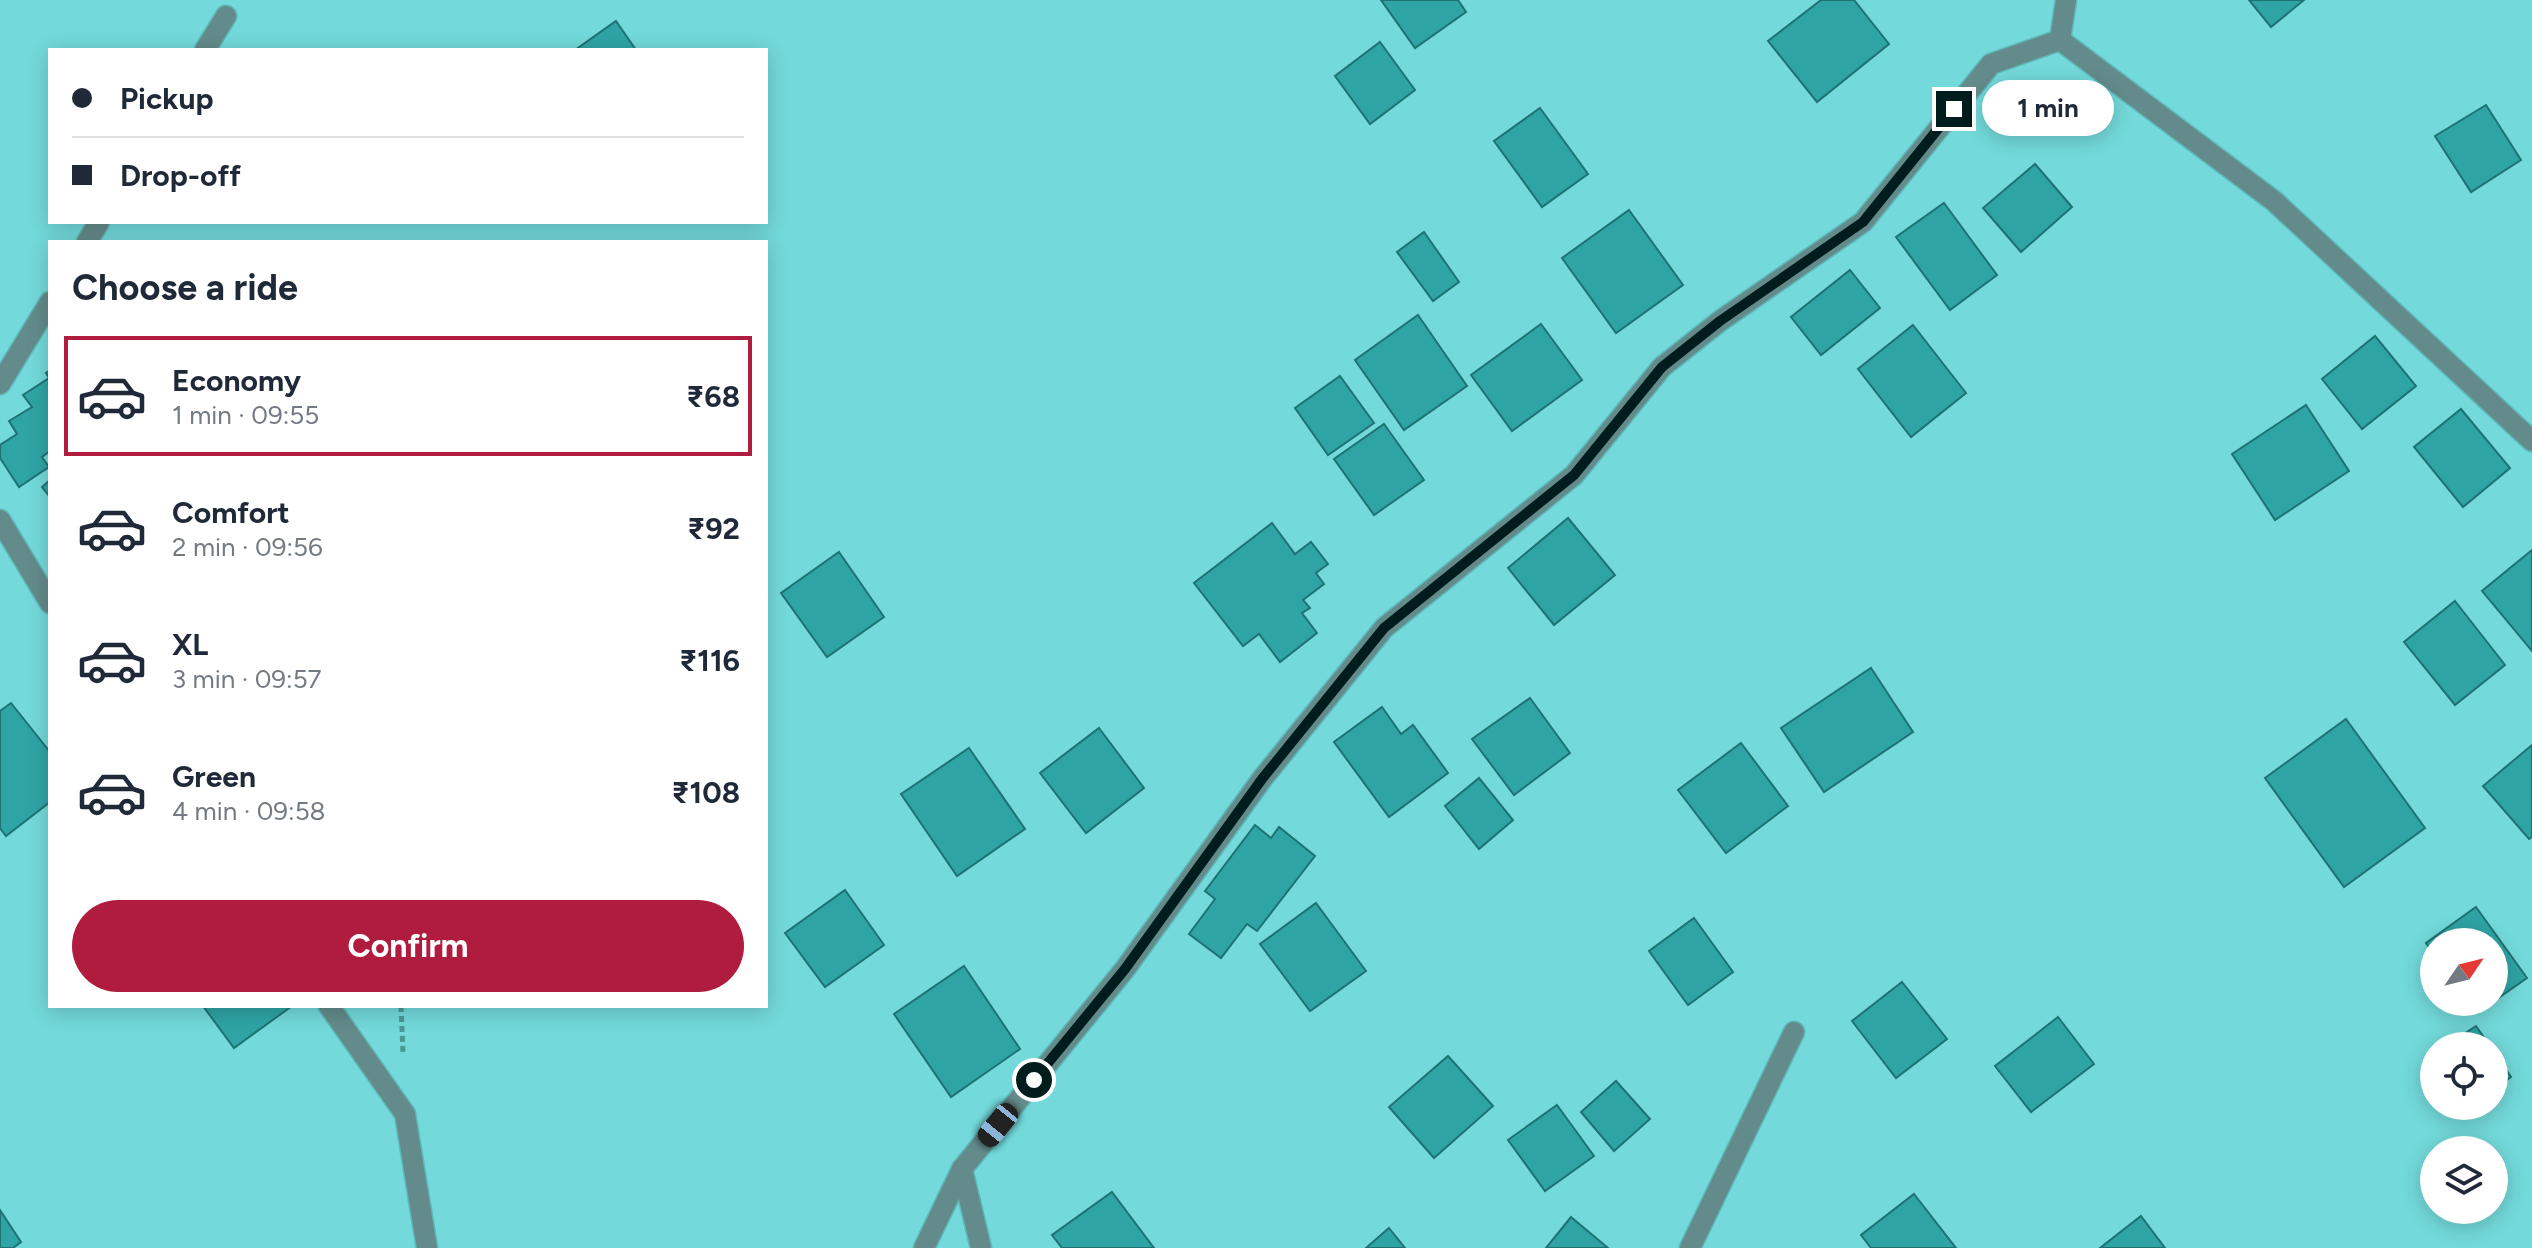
<!DOCTYPE html>
<html lang="en">
<head>
<meta charset="utf-8">
<style>
  :root { --surface:#fff; --page:#f2f2f3; --text:#1f2937; --muted:#747a83; --line:#e0e1e3; --accent:#b01c3d }
  body { margin:0; font-family:Figtree,sans-serif; background:var(--page); color:var(--text); height:100vh; display:flex; flex-direction:column; font-size:30px; white-space:nowrap }
  * { box-sizing:border-box; margin:0 }
  p { font-size:26px; color:var(--muted) }
  .icon { flex:none; width:44px; height:44px; fill:none; stroke:currentColor; stroke-width:2; stroke-linecap:round; stroke-linejoin:round }
  .map { position:relative; flex:1; overflow:hidden }
  .drawer { position:absolute; left:48px; top:240px; width:720px; height:768px; display:flex; flex-direction:column; background:var(--surface); border-radius:0px; box-shadow:0 4px 20px #0003 }
  .drawer>* { flex:none }
  .guide { position:absolute; left:48px; top:48px; width:720px; height:176px; border-radius:0px; box-shadow:0 4px 20px #0003; display:grid; align-content:center; height:176px; padding:0 24px; background:var(--surface) }
  .needle { width:52px; rotate:55deg }
  .fabs { position:absolute; left:2420px; top:928px; display:grid; gap:16px }
  .fabs a { display:grid; place-items:center; width:88px; height:88px; border-radius:50%; background:var(--surface); box-shadow:0 4px 20px #0003; font-size:40px }
  .end { position:absolute; width:36px; height:36px; margin:-18px; border:10px solid #001c1c; background:#fff; box-shadow:0 0 0 4px #fff }
  .from { border-radius:50% }
  .bubble { position:absolute; height:56px; border-radius:28px; background:var(--surface); box-shadow:0 4px 20px #0003; font-size:26px; font-weight:700; line-height:56px; text-align:center }
  .car { position:absolute; width:24px; height:48px; margin:-24px -12px; border-radius:10px; box-shadow:0 0 6px 2px #0007; background:linear-gradient(#222 24%,#8ab4d8 0 40%,#222 0 76%,#8ab4d8 0 86%,#222 0) }
  .guide b { display:flex; align-items:center; gap:28px; height:76px; font-size:30px }
  .guide b+b { border-top:2px solid var(--line) }
  .guide i { width:20px; height:20px; background:var(--text) }
  ul { padding:0; list-style:none }
  li { display:flex; align-items:center; gap:24px; height:120px; margin:0 16px 12px; padding:0 8px; border:4px solid transparent; border-radius:0px }
  li div { flex:1 }
  li b { display:block; font-size:30px }
  li em { font-style:normal; font-weight:700 }
  li.on { border-color:var(--accent) }
  li>.icon { width:72px; height:72px; stroke-width:1.5 }
  h2 { padding:0 24px; font-size:36px; line-height:96px }
  .action { display:flex; gap:16px; margin-top:auto; padding:16px 24px }
  .action a { flex:1; height:92px; border-radius:48px; background:var(--accent); color:#fff; font-size:32px; font-weight:700; line-height:92px; text-align:center }
  .map>svg:first-child { display:block }
  .building { fill:#2fa4a5; stroke:#1f7273; stroke-width:2 }
  .lines { fill:none; stroke-linecap:round; stroke-linejoin:round }
  .street-casing { stroke:#5eb7b8; stroke-width:23 }
  .path { stroke:#4a9696; stroke-width:5; stroke-dasharray:6 4; stroke-linecap:butt }
  .street { stroke:#648b8b; stroke-width:20 }
  .route { stroke:#001c1c; stroke-width:10 }
</style>
</head>
<body>
<div class="map">
<svg width="2532" height="1248" viewBox="0 0 2532 1248">
  <rect width="100%" height="100%" fill="#73d9da"/>
  <g class="building">
    <polygon points="1381,0 1458,0 1466,12 1415,48"/>
    <polygon points="1821,0 1854,0 1889,44 1817,102 1768,41"/>
    <polygon points="2249,0 2304,0 2271,27"/>
    <polygon points="616,21 636,50 575,50"/>
    <polygon points="1380,42 1415,90 1370,124 1335,76"/>
    <polygon points="2486,105 2521,160 2471,192 2435,136"/>
    <polygon points="1540,108 1588,174 1542,207 1494,141"/>
    <polygon points="2035,164 2072,207 2021,252 1983,208"/>
    <polygon points="1944,203 1997,275 1950,310 1896,237"/>
    <polygon points="1629,210 1683,285 1616,333 1562,258"/>
    <polygon points="1424,232 1459,282 1433,301 1397,252"/>
    <polygon points="1850,270 1880,308 1821,355 1791,317"/>
    <polygon points="1418,315 1467,386 1404,430 1355,360"/>
    <polygon points="1541,324 1582,380 1512,431 1471,375"/>
    <polygon points="1913,325 1966,393 1911,437 1858,369"/>
    <polygon points="2375,336 2416,386 2362,429 2322,379"/>
    <polygon points="50,370 50,451 42,457 49,467 19,487 0,458 0,445 17,434 9,421 32,407 23,395 49,378 46,373"/>
    <polygon points="1340,376 1374,423 1328,455 1295,408"/>
    <polygon points="2306,405 2349,471 2275,520 2232,454"/>
    <polygon points="2461,409 2510,468 2463,507 2414,447"/>
    <polygon points="1384,424 1424,480 1374,515 1334,459"/>
    <polygon points="50,480 50,497 42,487"/>
    <polygon points="1568,518 1615,575 1554,625 1508,568"/>
    <polygon points="1272,523 1295,554 1311,542 1328,564 1316,573 1324,584 1303,600 1310,608 1302,613 1317,633 1280,662 1259,634 1243,646 1194,583"/>
    <polygon points="2532,550 2532,651 2482,591"/>
    <polygon points="839,552 884,617 827,657 781,593"/>
    <polygon points="2455,601 2505,665 2455,705 2404,642"/>
    <polygon points="1871,668 1913,732 1824,792 1781,728"/>
    <polygon points="1530,698 1570,753 1514,795 1472,739"/>
    <polygon points="11,703 50,752 50,802 6,836 0,828 0,711"/>
    <polygon points="1382,707 1401,734 1413,725 1448,773 1389,817 1334,742"/>
    <polygon points="2346,719 2425,828 2344,887 2265,778"/>
    <polygon points="1099,728 1144,788 1086,833 1040,773"/>
    <polygon points="1741,743 1788,806 1726,853 1678,790"/>
    <polygon points="2532,745 2532,837 2529,839 2483,786"/>
    <polygon points="969,748 1025,829 957,876 901,794"/>
    <polygon points="1479,778 1513,820 1479,849 1445,806"/>
    <polygon points="1255,825 1271,838 1279,827 1315,856 1257,931 1247,924 1221,958 1189,934 1215,899 1205,891"/>
    <polygon points="845,890 884,945 825,987 785,933"/>
    <polygon points="1316,903 1366,971 1310,1011 1260,944"/>
    <polygon points="2476,907 2527,978 2494,1001 2494,942 2434,942 2434,954 2426,943"/>
    <polygon points="1694,918 1733,972 1688,1005 1649,951"/>
    <polygon points="964,966 1020,1049 951,1097 894,1014"/>
    <polygon points="1902,982 1947,1039 1896,1078 1852,1021"/>
    <polygon points="2470,1002 2493,1002 2478,1013"/>
    <polygon points="203,1006 292,1006 234,1048"/>
    <polygon points="2058,1017 2094,1064 2031,1112 1995,1066"/>
    <polygon points="2476,1026 2490,1046 2446,1046"/>
    <polygon points="2494,1052 2511,1077 2494,1089"/>
    <polygon points="1448,1056 1493,1106 1434,1158 1389,1107"/>
    <polygon points="1616,1081 1650,1119 1614,1151 1581,1112"/>
    <polygon points="1557,1105 1594,1156 1545,1191 1508,1140"/>
    <polygon points="1112,1192 1154,1248 1062,1248 1052,1235"/>
    <polygon points="1914,1194 1956,1248 1871,1248 1861,1235"/>
    <polygon points="0,1210 21,1242 13,1248 0,1248"/>
    <polygon points="2141,1216 2165,1248 2100,1248"/>
    <polygon points="1571,1217 1608,1248 1546,1248"/>
    <polygon points="1389,1228 1405,1248 1366,1248"/>
  </g>
  <g class="lines">
    <g class="street-casing">
      <g id="street">
        <polyline points="2060,40 2274,201 2532,441"/>
        <polyline points="205,50 226,16"/>
        <polyline points="87,242 99,222"/>
        <polyline points="0,384 50,302"/>
        <polyline points="0,520 50,603"/>
        <polyline points="329,1006 405,1114 427,1248"/>
        <polyline points="924,1248 962,1169"/>
        <polyline points="981,1248 962,1169 1125,969 1262,779 1384,628 1574,475 1662,367 1720,321 1863,222 1991,64 2060,40 2066,0"/>
        <polyline points="1690,1248 1794,1032"/>
      </g>
    </g>
    <polyline class="path" points="401,1006 403,1053"/>
    <use href="#street" class="street"/>
  </g>
  <g class="lines">
    <polyline class="route" points="1034,1080 1125,969 1262,779 1384,628 1574,475 1662,367 1720,321 1863,222 1954,109"/>
  </g>
</svg>
<div class="fabs">
<a><svg class="needle" viewBox="-14 -14 28 28"><path d="M0-13l5 13h-10z" fill="#e53935"/><path d="M0 13l5-13h-10z" fill="#747a83"/></svg></a>
<a><svg class="icon" aria-label="locate" viewBox="0 0 24 24"><circle cx="12" cy="12" r="6"/><path d="M12 2v4M12 18v4M2 12h4M18 12h4"/></svg></a>
<a><svg class="icon" aria-label="layers" viewBox="0 0 24 24"><path d="M12 4l9 5-9 5-9-5zM3 14l9 5 9-5"/></svg></a>
</div>
<i class="end from" style="left:1034px;top:1080px"></i>
<i class="end" style="left:1954px;top:109px"></i>
<div class="bubble" style="left:1982px;top:80px;width:132px">1 min</div>
<i class="car" style="left:998px;top:1125px;rotate:219deg"></i>
<div class="guide">
<b><i class="from"></i>Pickup</b>
<b><i></i>Drop-off</b>
</div>
<section class="drawer">
<h2>Choose a ride</h2>
<ul>
<li class="on"><svg class="icon" aria-label="car" viewBox="0 0 24 24"><path d="M5 17H2v-5l4-1 3-4h7l3 4 3 1v5h-3M9 17h6M6 11h13"/><circle cx="7" cy="17" r="2"/><circle cx="17" cy="17" r="2"/></svg><div><b>Economy</b><p>1 min · 09:55</p></div><em>₹68</em></li>
<li><svg class="icon" aria-label="car" viewBox="0 0 24 24"><path d="M5 17H2v-5l4-1 3-4h7l3 4 3 1v5h-3M9 17h6M6 11h13"/><circle cx="7" cy="17" r="2"/><circle cx="17" cy="17" r="2"/></svg><div><b>Comfort</b><p>2 min · 09:56</p></div><em>₹92</em></li>
<li><svg class="icon" aria-label="car" viewBox="0 0 24 24"><path d="M5 17H2v-5l4-1 3-4h7l3 4 3 1v5h-3M9 17h6M6 11h13"/><circle cx="7" cy="17" r="2"/><circle cx="17" cy="17" r="2"/></svg><div><b>XL</b><p>3 min · 09:57</p></div><em>₹116</em></li>
<li><svg class="icon" aria-label="car" viewBox="0 0 24 24"><path d="M5 17H2v-5l4-1 3-4h7l3 4 3 1v5h-3M9 17h6M6 11h13"/><circle cx="7" cy="17" r="2"/><circle cx="17" cy="17" r="2"/></svg><div><b>Green</b><p>4 min · 09:58</p></div><em>₹108</em></li>
</ul>
<div class="action"><a>Confirm</a></div>
</section>
</div>
</body>
</html>
